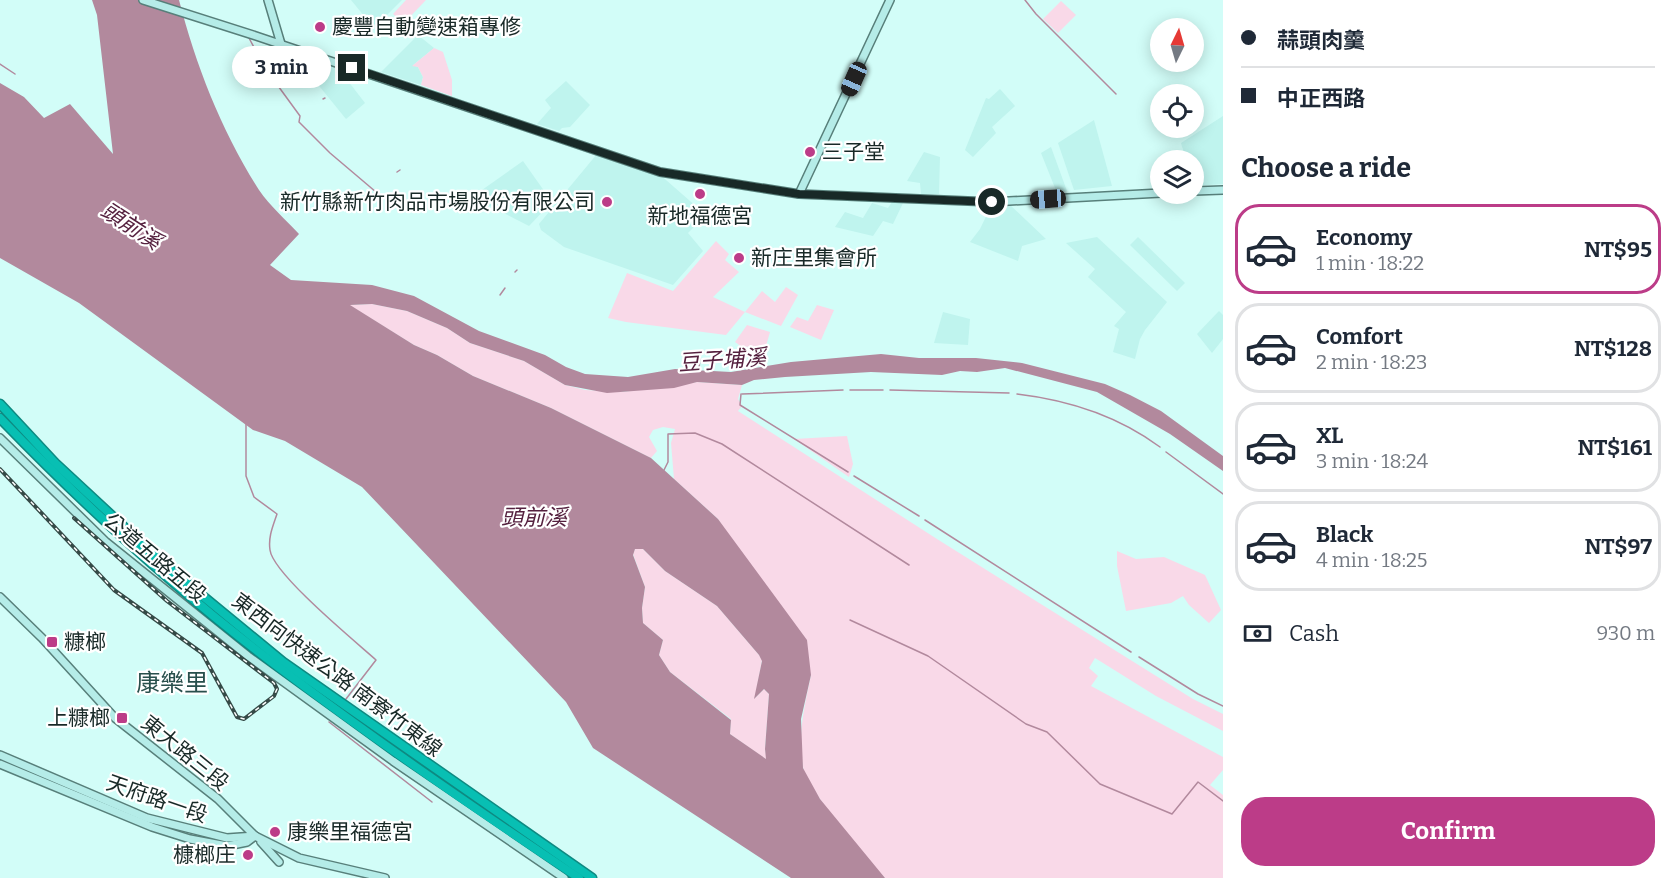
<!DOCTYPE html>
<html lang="en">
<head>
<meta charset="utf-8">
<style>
  :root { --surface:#fff; --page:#f6f6f7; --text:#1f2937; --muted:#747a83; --line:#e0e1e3; --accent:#bc3c88 }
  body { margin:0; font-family:Bitter,"Noto Sans TC",serif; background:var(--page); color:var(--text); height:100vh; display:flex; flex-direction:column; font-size:22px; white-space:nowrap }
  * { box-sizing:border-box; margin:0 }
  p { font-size:20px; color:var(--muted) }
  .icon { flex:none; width:33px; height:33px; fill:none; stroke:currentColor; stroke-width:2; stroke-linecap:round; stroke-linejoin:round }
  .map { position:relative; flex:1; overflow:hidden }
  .sheet { display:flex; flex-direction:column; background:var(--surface); width:450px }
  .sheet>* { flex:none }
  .banner { display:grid; align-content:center; height:132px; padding:0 18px; background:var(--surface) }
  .needle { width:39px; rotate:5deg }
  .tools { position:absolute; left:1150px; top:18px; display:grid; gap:12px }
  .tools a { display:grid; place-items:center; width:54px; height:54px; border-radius:50%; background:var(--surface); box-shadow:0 3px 15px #0003; font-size:30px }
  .end { position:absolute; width:27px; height:27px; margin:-14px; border:8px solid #182927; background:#fff; box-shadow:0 0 0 3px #fff }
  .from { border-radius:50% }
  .bubble { position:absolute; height:42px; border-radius:21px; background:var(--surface); box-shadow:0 3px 15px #0003; font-size:20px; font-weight:700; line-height:42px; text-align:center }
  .car { position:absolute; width:18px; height:36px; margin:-18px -9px; border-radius:8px; box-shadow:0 0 4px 2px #0007; background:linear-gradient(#222 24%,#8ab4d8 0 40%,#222 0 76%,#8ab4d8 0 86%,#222 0) }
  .banner b { display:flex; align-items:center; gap:21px; height:57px; font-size:22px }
  .banner b+b { border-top:2px solid var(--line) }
  .banner i { width:15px; height:15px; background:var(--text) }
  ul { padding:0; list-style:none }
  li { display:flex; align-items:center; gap:18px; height:90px; margin:0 12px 9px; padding:0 6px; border:3px solid var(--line); border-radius:24px }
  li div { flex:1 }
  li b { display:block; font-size:22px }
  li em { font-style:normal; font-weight:700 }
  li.active { border-color:var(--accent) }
  li>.icon { width:54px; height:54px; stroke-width:1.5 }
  h2 { padding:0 18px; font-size:27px; line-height:72px }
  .pay { display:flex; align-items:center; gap:15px; height:66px; padding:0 18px; font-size:22px }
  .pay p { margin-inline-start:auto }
  .primary-button { display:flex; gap:12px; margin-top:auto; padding:12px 18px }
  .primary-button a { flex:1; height:69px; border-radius:24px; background:var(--accent); color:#fff; font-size:24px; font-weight:700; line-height:69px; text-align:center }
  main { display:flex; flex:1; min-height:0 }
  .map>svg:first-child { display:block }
  .built { fill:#bff4ee }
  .green { fill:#f9d9e8 }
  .water { fill:#b2899d; fill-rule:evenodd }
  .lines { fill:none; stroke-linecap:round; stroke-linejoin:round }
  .stream { stroke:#b2899d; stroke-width:1.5 }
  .secondary-casing { stroke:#577f7a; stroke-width:10 }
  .highway-casing { stroke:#0e8a82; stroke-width:11 }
  .secondary { stroke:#b5ece8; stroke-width:7 }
  .highway { stroke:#08bfb3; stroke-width:8 }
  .rail-casing { stroke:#354a47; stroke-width:4 }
  .rail { stroke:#fff; stroke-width:1.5; stroke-dasharray:4.5; stroke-linecap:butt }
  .route { stroke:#182927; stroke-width:8 }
  .poi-dot { fill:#bc3c88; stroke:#fff; stroke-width:2 }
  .labels { text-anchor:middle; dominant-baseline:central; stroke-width:4.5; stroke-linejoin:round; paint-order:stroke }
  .poi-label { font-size:21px; fill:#182927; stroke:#fff; text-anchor:start }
  .street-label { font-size:21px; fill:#182927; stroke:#fff }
  .water-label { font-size:22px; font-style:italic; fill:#55213f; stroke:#fff }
  .quarter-label { font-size:24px; fill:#284f4c; stroke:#fff }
</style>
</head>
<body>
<main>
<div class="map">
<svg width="1223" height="878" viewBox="0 0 1223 878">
  <rect width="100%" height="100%" fill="#d2fdf8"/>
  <g class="built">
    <polygon points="351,0 402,0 374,28"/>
    <polygon points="418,35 434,48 413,65 418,67 423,77 421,85 381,72"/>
    <polygon points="294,55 338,68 365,103 346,119"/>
    <polygon points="566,81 590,105 570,127 562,128 559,131 537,124 551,108 545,100"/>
    <polygon points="1000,89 1015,106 992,127 996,133 973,157 965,150 986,98 989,99"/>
    <polygon points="1223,116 1223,184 1194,186 1194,160 1186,160 1181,143"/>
    <polygon points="1094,120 1112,186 1074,190 1058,143"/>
    <polygon points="1051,147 1067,191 1057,193 1041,153"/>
    <polygon points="924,152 940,157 939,194 921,194 920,183 907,181"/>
    <polygon points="597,154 658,173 706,215 688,233 703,251 673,285 564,247 541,230 539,224"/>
    <polygon points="523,161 552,202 529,226 472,197"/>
    <polygon points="892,202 903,203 893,224 883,221 873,236 835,227 845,212 863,218 872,203 888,208"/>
    <polygon points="1008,203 1046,239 1022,246 1018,261 970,242 980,229 992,204"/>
    <polygon points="1097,237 1167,302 1145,330 1140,339 1135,359 1113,352 1119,329 1114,326 1126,312 1088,277 1095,269 1066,243"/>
    <polygon points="1138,237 1185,283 1177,291 1130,245"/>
    <polygon points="1219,311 1223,315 1223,339 1212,353 1197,334"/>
    <polygon points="943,312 970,319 968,345 934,343"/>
  </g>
  <g class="green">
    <polygon points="406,0 426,0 404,23 393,14"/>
    <polygon points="1061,1 1076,15 1058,33 1043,19"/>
    <polygon points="434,48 443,52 452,80 452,96 421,85 423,77 418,67 412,66"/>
    <polygon points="716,241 729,254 725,260 739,272 713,297 745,312 762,291 775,302 786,287 798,295 781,326 745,312 726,335 626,322 608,318 627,273 673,291"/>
    <path d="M372,304L407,311L447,328L470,343L524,361L565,385L585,390L622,392L697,382L742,385L738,399L742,406L738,411L937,539L1193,699L1223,714V731L1156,696L1095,658L1089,668L1098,676L1091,686L1223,757V770L1210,785L1223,795V878H885C867,862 807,789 803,767C797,736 805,704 811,675L718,519L674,479L671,443L675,429L663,427L653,430L649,437L657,451L651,458L551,408L473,376L437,355L414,345L349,305Z"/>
    <polygon points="817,305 834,310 821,340 790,327 797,317 808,321"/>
    <polygon points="747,325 770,332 766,346 742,347 735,342"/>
    <polygon points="847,436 853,464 849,477 794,439"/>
    <polygon points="635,549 643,549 665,571 717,606 759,655 762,660 755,698 764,689 769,694 765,749 767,760 730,734 731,719 670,672 659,655 663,640 643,623 642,608 645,587 633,554"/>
    <polygon points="1117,551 1136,559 1164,557 1205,575 1221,610 1209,623 1189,605 1183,596 1171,603 1126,611 1117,566"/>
  </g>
  <path class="water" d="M92,0H179C196,66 222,132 259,190C270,206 286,220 299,234L270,265L291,280L372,285L414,296L479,331L545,355L566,367L585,374L628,377L675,369L731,372L791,362L881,354L919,358H976L1022,363L1105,384L1130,395L1161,411L1223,456V471L1170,434L1097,392L1005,368L977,372L960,371L942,375L871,372L785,377L754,380L742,385L697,382L674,388L607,393L565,385L524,361L470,343L447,328L407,311L372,304L350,305L414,345L437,355L473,376L551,408L651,458L718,519L807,640L811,675L801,719L803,768L820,799L885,878H791L593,748L566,702L362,487L285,441L253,430L79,303L0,258V83L24,97L44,118L70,104L113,154L97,15ZM635,549H643L665,571L717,606L759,655L762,661L754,699L764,689L769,694L765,749L766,759L730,734L731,720L670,672L659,655L663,640L643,623L642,608L645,587L633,555Z"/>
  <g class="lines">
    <g class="stream">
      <polyline points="1025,0 1036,14 1116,94"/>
      <polyline points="249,38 265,68 300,116 299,122 330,153 376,192"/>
      <polyline points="0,64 15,74"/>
      <polyline points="323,99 325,98"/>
      <polyline points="397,172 400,170"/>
      <polyline points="515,272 517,270"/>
      <polyline points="500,295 505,288"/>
      <polyline points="699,370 700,356"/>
      <polyline points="850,390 883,390"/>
      <polyline points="890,390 1009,393"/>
      <polyline points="741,394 740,405 848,472"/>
      <polyline points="742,394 843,390"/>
      <path d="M1017,394C1068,400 1118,416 1160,447"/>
      <path d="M246,424V476L254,497L277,514C273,526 268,537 270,550C273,574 356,642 376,660L346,699"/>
      <polyline points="1166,452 1223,494"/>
      <polyline points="663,472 668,462 668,434 695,433 722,444 909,565"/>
      <polyline points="854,476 919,516"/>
      <polyline points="925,520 1131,652"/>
      <polyline points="850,620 928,656 1026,724 1047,732 1100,784 1172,814 1198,782 1223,801"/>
      <polyline points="1139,657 1198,694 1223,706"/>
      <polyline points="329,722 432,802"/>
    </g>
    <g class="secondary-casing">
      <g id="secondary">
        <polyline points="143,0 256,36 660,172 799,194 992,202 1161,193"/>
        <polyline points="268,0 281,44"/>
        <polyline points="1194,191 1223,190"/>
        <polyline points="799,194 890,0"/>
        <polyline points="0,438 106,542 248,656 393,761 564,878"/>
        <polyline points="0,597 42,638 115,718 218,799 255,836 299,858 385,878"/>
        <polyline points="0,755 147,818 227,838 255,836"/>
        <polyline points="0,764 152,827 190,839 227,846 247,842 255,836"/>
        <polyline points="261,842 279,862"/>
      </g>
    </g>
    <g class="highway-casing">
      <g id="highway">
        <polyline points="0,404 55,463 165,565 283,662 592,878"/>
        <path d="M0,418C87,508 181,594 281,669C378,742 478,811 579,878"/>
      </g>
    </g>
    <use href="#secondary" class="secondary"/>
    <use href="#highway" class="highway"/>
    <g class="rail-casing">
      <polyline id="rail" points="0,469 114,590 202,653 237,717 244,719 274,696 277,689 274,683 167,601 74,518"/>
    </g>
    <use href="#rail" class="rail"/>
  </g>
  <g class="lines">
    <polyline class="route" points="352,68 660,172 799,194 992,202"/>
  </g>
  <g class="poi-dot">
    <circle cx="320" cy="27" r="6"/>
    <circle cx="810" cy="152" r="6"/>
    <circle cx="700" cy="194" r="6"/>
    <circle cx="607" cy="202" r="6"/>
    <circle cx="739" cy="258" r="6"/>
    <rect x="46" y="636" width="12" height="12" rx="3"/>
    <rect x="116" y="712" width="12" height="12" rx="3"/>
    <circle cx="275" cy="832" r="6"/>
    <circle cx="248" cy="855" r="6"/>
  </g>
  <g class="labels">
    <g class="poi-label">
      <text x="332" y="27">慶豐自動變速箱專修</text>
      <text x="822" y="152">三子堂</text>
      <text x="595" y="202" text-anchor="end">新竹縣新竹肉品市場股份有限公司</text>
      <text x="700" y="216" text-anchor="middle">新地福德宮</text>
      <text x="751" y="258">新庄里集會所</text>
      <text x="64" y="642">糠榔</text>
      <text x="110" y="718" text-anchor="end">上糠榔</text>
      <text x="287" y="832">康樂里福德宮</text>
      <text x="236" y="855" text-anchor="end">槺榔庄</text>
    </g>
    <g class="street-label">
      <text transform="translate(155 558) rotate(40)">公道五路五段</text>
      <text transform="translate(337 675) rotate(37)">東西向快速公路 南寮竹東線</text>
      <text transform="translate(185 753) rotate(39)">東大路三段</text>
      <text transform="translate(157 799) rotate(19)">天府路一段</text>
    </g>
    <g class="water-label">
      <text transform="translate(131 226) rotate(33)">頭前溪</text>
      <text transform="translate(722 360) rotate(-4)">豆子埔溪</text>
      <text x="534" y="517">頭前溪</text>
    </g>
    <g class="quarter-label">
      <text x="172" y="683">康樂里</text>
    </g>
  </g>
</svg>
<div class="tools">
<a><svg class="needle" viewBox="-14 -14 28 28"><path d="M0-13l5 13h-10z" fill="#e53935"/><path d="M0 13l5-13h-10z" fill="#747a83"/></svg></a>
<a><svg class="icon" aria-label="locate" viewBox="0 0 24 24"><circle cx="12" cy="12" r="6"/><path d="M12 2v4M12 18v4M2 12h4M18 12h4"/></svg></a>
<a><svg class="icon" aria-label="layers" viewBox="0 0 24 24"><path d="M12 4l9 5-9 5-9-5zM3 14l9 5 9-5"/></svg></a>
</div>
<i class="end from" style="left:992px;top:202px"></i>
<i class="end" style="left:352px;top:68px"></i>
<div class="bubble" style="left:232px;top:46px;width:99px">3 min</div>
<i class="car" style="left:854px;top:79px;rotate:204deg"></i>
<i class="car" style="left:1048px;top:199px;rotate:266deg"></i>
</div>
<section class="sheet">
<div class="banner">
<b><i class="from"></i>蒜頭肉羹</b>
<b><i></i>中正西路</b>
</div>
<h2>Choose a ride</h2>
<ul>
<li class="active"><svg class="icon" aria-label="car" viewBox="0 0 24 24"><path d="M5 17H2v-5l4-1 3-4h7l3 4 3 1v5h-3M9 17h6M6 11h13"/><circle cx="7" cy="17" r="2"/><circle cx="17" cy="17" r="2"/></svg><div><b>Economy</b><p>1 min · 18:22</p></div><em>NT$95</em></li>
<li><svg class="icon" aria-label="car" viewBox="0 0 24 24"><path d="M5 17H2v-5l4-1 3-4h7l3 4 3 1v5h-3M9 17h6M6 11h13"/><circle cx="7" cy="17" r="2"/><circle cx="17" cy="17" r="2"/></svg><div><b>Comfort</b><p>2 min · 18:23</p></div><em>NT$128</em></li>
<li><svg class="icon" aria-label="car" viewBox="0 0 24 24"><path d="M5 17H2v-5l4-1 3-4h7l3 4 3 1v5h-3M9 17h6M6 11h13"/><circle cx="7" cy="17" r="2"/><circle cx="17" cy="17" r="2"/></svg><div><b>XL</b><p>3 min · 18:24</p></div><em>NT$161</em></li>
<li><svg class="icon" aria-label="car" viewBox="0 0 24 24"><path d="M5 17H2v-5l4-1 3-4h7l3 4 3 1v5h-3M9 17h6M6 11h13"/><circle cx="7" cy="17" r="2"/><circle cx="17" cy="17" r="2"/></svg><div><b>Black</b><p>4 min · 18:25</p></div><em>NT$97</em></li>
</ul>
<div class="pay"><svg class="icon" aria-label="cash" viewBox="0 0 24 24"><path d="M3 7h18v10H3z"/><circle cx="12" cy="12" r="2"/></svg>Cash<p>930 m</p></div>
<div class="primary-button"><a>Confirm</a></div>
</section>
</main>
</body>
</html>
